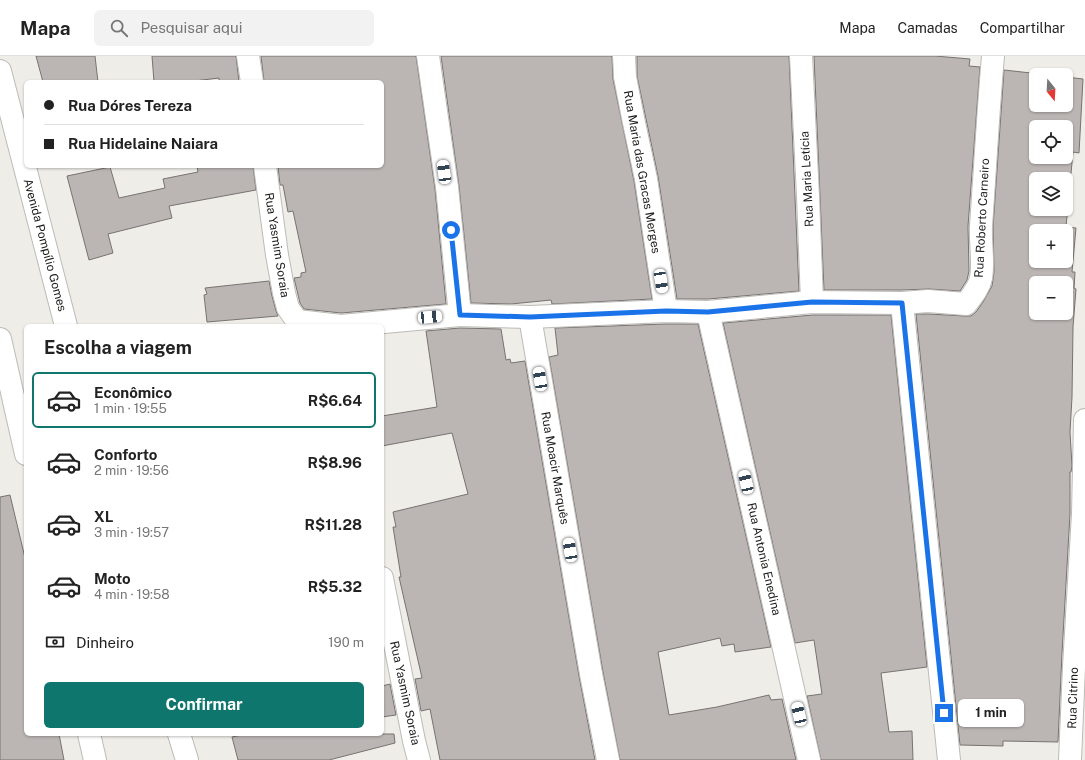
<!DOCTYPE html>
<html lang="pt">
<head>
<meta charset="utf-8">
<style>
  :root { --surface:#fff; --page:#f2f2f2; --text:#222; --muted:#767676; --line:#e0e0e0; --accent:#0f766e }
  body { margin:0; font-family:"Public Sans",sans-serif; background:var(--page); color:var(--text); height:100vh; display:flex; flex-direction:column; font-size:15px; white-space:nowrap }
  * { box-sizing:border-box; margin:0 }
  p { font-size:13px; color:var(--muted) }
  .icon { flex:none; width:22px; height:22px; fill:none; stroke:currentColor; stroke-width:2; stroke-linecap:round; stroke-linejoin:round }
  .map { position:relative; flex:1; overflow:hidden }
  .side { position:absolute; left:24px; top:268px; width:360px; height:412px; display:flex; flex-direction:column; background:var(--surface); border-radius:6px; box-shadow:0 1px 3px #0004 }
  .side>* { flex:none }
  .guide { position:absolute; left:24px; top:24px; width:360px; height:88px; border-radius:6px; box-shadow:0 1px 3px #0004; display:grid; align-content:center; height:88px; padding:0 20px; background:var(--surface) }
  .needle { width:26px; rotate:162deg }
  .fabs { position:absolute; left:1029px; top:12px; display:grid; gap:8px }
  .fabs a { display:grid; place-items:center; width:44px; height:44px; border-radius:6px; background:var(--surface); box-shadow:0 1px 3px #0004; font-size:20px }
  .end { position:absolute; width:18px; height:18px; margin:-9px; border:5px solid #1a73e8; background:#fff; box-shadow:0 0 0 2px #fff }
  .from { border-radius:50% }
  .bubble { position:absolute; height:28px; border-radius:6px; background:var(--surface); box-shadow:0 1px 3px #0004; font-size:13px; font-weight:700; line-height:28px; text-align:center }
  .car { position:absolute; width:12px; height:24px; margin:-12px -6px; border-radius:5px; box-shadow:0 0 3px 1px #0007; background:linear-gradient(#fff 24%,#345 0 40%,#fff 0 76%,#345 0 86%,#fff 0) }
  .guide b { display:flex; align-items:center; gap:14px; height:38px; font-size:15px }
  .guide b+b { border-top:1px solid var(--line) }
  .guide i { width:10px; height:10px; background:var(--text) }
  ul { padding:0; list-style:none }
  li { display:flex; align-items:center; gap:12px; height:56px; margin:0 8px 6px; padding:0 12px; border:2px solid transparent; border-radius:6px }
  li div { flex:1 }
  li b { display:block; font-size:15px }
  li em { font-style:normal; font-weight:700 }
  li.selected { border-color:var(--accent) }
  li>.icon { width:36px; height:36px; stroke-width:1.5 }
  h2 { padding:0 20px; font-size:18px; line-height:48px }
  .pay { display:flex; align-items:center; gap:10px; height:44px; padding:0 20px; font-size:15px }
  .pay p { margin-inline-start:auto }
  .primary-button { display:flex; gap:8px; margin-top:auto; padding:8px 20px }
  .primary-button a { flex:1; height:46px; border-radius:6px; background:var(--accent); color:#fff; font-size:16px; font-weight:700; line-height:46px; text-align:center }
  header { display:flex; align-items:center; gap:24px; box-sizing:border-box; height:56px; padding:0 20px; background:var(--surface); border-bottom:1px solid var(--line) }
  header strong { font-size:19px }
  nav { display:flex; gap:22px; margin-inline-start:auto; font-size:14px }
  .search { width:280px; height:36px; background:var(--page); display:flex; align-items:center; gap:10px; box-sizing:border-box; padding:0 14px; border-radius:6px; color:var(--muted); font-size:15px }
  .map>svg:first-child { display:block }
  .building { fill:#bbb6b4; stroke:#777371; fill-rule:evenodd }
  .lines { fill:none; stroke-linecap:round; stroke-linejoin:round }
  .minor-casing { stroke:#bdbbb7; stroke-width:24 }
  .major-casing { stroke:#bdbbb7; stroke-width:24 }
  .minor { stroke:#fff; stroke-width:22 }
  .major { stroke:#fff; stroke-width:22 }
  .route { stroke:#1a73e8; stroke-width:5 }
  .labels { text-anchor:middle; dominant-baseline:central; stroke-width:4; stroke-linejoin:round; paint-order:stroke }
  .street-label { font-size:12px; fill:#1c1b1a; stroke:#fff }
</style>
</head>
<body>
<header>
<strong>Mapa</strong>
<div class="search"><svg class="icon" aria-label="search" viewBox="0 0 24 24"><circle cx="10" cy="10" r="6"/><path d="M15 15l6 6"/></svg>Pesquisar aqui</div>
<nav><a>Mapa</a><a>Camadas</a><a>Compartilhar</a></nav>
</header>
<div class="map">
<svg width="1085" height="704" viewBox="0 0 1085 704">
  <rect width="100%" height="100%" fill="#efede8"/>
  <g class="building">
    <polygon points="36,0 95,0 98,26 43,26"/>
    <polygon points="152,0 236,0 239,26 219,26 219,22 186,26 154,26"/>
    <polygon points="261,0 416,0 435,133 446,248 341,257 304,253 300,247 294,222 301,221 301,217 306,216 293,155 288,156 283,129 280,129 278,110 382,110 382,26 264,26"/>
    <polygon points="441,0 612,0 613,23 634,125 652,243 552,248 551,244 511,248 471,247 459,130"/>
    <polygon points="637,0 789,0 799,235 708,243 677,243 658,120 637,20"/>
    <polygon points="814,0 935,0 970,3 969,10 980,11 968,170 969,215 967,224 960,235 929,233 902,234 824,234"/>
    <path d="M1004,14L1049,19H1036V49H1066V21L1083,23L1079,97L1073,96L1066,171L1076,172L1072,216H1075L1074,232L1076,233L1073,271L1072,341L1070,376L1072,410L1071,416H1070V458L1062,597L1058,686L1003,685V690L960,689L916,258H928L965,260H971L976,256L983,246L992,230L994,216L993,171ZM1036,71H1066V101H1036ZM1036,123H1066V153H1036ZM1036,175H1066V205H1036ZM1036,227H1066V257H1036Z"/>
    <polygon points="197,110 253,110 256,134 169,150 172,162 108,178 113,197 89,204 67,120 110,111 119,142 165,132 163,123 198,116"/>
    <polygon points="269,225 272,240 276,255 278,260 207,266 204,239 207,238 205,232"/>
    <polygon points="813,259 891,259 927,611 881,617 889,676 912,675 913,704 821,704 807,640 822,638 814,584 795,587 723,267"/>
    <polygon points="666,268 698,268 771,591 735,596 734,588 722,590 720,582 658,596 669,659 717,651 769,639 771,644 782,643 796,704 620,704 603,616 549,301 558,299 555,272"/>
    <polygon points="460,272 501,273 506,304 510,303 511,307 525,305 579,620 595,704 440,704 430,653 421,655 415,623 422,622 399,521 401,521 393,471 396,471 393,456 468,438 452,377 382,390 382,360 437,351 426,275"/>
    <polygon points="10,439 26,506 26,678 59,678 64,704 0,704 0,441"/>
    <polygon points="390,628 396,659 382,661 382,630"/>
    <polygon points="247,678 394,678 395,687 329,704 238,704 232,681"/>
  </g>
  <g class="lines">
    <g class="minor-casing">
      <g id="minor">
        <polyline points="248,0 252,26"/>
        <polyline points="428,0 447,131 460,259"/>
        <polyline points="624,0 625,21 633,62 646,123 666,255"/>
        <polyline points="801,0 808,140 812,246"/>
        <path d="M265,110L277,199L284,237L288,252L297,265L341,270L460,259L530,261L666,255L708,256L812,246L902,247L928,245L966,248C972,240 979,232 981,222C984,205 980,188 981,170C985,114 988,57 993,0"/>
        <polyline points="902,247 949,704"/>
        <polyline points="708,256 809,704"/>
        <polyline points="530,261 591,618 608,704"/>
        <polyline points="382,522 414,685 419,704"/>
        <polyline points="1070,704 1074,611 1083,458 1085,364"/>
      </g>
    </g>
    <g class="major-casing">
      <g id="major">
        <polyline points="0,15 66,270"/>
        <polyline points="0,283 26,398"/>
        <polyline points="89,678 95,704"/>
        <polyline points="179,678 187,704"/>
      </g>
    </g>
    <use href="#minor" class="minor"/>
    <use href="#major" class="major"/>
  </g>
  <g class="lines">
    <polyline class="route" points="451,174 460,259 530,261 666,255 708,256 812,246 902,247 944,657"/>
  </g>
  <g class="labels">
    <g class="street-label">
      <text transform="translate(642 116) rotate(80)">Rua Maria das Gracas Merges</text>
      <text transform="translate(807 123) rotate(-93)">Rua Maria Letícia</text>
      <text transform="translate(982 162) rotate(-87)">Rua Roberto Carneiro</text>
      <text transform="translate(45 189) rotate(75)">Avenida Pompílio Gomes</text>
      <text transform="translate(277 189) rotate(81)">Rua Yasmim Soraia</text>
      <text transform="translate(555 412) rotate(80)">Rua Moacir Marquês</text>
      <text transform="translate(764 503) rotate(77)">Rua Antonia Enedina</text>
      <text transform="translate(405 637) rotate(78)">Rua Yasmim Soraia</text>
      <text transform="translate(1073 642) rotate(-88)">Rua Citrino</text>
    </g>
  </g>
</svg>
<div class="fabs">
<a><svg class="needle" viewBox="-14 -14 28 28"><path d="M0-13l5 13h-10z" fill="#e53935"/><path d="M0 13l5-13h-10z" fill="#767676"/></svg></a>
<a><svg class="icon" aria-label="locate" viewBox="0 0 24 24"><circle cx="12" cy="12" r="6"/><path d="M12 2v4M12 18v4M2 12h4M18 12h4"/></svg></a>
<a><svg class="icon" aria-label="layers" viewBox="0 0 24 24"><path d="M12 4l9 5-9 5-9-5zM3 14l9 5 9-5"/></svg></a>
<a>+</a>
<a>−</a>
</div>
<i class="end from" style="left:451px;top:174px"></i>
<i class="end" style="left:944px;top:657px"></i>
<div class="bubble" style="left:958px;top:643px;width:66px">1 min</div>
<i class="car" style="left:444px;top:116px;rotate:352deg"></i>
<i class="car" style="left:661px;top:225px;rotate:171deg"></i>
<i class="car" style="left:430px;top:261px;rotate:85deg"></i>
<i class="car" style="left:540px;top:323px;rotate:350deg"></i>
<i class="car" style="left:746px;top:426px;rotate:347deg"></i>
<i class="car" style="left:570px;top:494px;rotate:350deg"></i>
<i class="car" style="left:799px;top:658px;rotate:347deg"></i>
<div class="guide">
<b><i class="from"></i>Rua Dóres Tereza</b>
<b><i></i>Rua Hidelaine Naiara</b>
</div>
<section class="side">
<h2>Escolha a viagem</h2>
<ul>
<li class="selected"><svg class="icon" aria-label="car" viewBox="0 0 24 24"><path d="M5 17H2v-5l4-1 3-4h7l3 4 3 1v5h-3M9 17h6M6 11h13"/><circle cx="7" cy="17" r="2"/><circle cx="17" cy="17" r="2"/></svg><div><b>Econômico</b><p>1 min · 19:55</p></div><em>R$6.64</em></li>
<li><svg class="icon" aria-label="car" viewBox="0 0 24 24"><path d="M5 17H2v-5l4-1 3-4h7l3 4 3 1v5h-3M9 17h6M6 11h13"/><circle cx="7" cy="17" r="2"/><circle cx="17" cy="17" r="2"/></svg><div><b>Conforto</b><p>2 min · 19:56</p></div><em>R$8.96</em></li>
<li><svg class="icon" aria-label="car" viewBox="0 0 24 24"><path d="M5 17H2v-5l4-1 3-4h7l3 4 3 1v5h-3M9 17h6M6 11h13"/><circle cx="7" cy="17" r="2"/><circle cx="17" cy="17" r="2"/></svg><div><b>XL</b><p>3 min · 19:57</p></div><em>R$11.28</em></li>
<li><svg class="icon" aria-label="car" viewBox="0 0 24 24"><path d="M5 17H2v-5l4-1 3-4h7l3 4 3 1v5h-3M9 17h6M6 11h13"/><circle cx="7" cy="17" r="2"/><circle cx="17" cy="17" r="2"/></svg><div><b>Moto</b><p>4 min · 19:58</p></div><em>R$5.32</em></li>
</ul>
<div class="pay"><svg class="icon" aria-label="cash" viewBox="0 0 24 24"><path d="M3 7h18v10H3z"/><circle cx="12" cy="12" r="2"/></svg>Dinheiro<p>190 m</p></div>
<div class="primary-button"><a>Confirmar</a></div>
</section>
</div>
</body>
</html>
